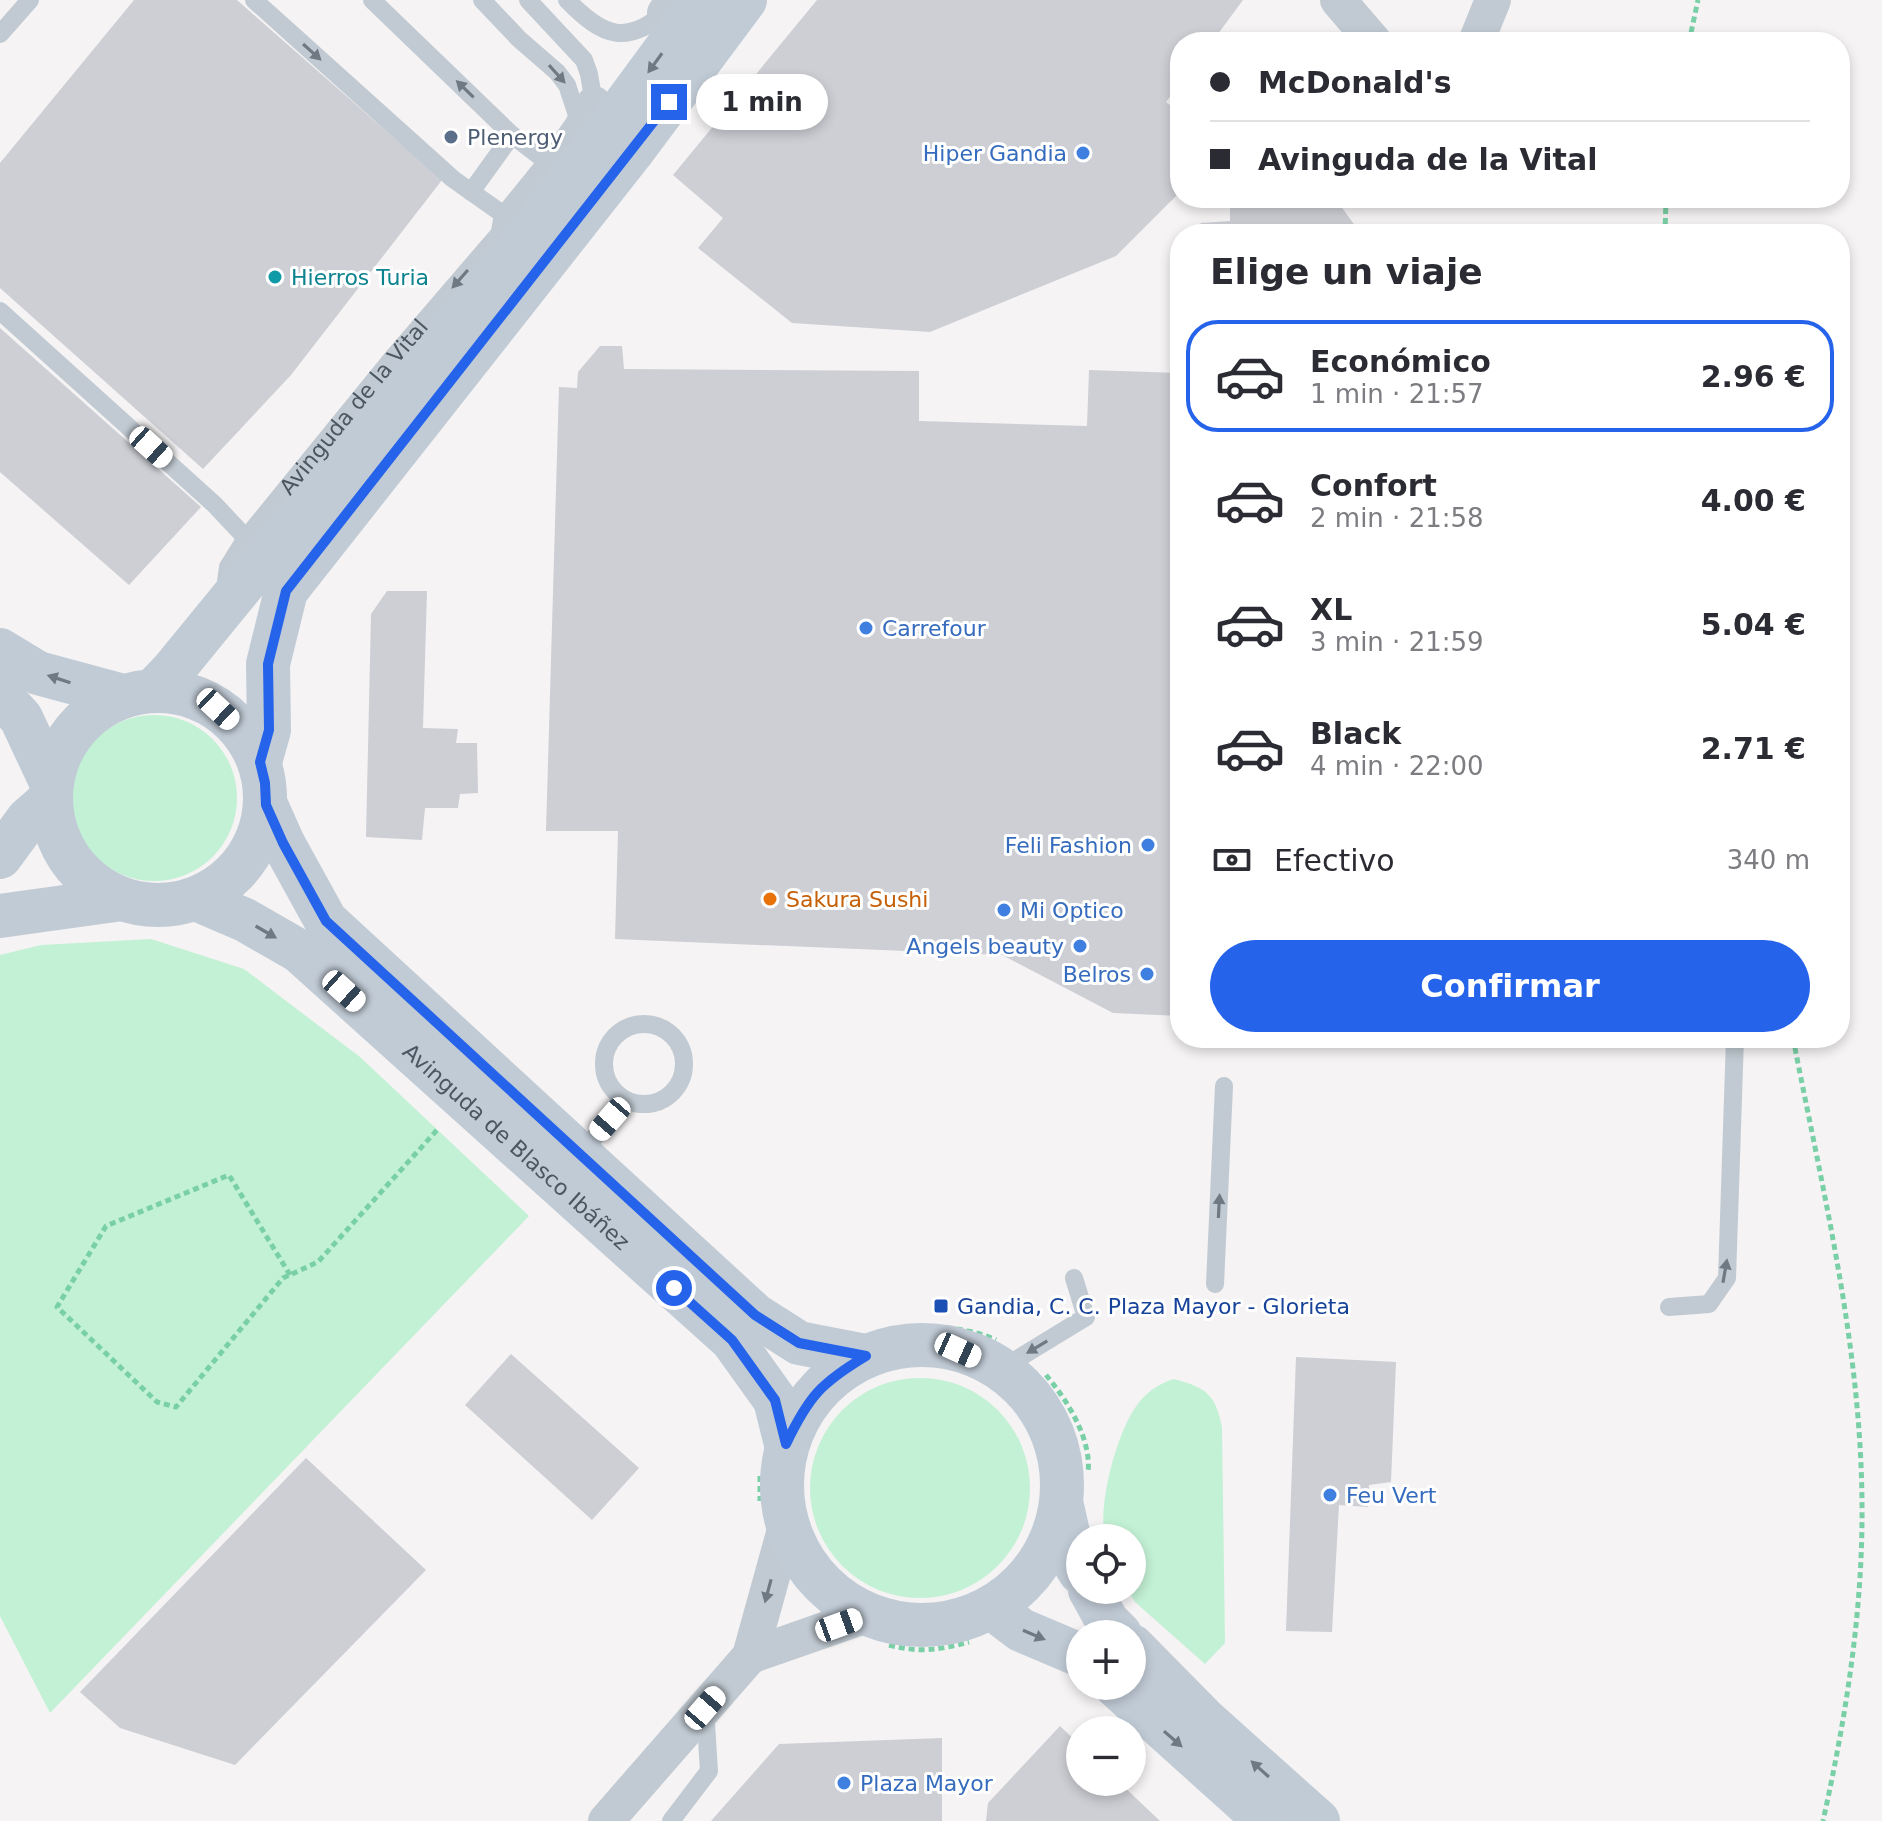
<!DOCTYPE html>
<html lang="es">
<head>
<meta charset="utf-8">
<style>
  :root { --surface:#fff; --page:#f2f2f3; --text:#2b2b33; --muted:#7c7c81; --line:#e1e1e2; --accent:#2563eb }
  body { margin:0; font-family:"DejaVu Sans",sans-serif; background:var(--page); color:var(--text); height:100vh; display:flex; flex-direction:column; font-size:30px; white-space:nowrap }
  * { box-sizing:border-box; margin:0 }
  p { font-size:26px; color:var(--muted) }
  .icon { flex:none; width:44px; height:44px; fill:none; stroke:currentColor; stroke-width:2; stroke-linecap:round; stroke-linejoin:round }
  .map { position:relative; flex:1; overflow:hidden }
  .sheet { position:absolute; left:1170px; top:224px; width:680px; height:824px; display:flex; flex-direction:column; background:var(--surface); border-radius:32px; box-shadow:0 4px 12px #0003 }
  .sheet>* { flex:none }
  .top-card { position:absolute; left:1170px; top:32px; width:680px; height:176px; border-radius:32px; box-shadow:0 4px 12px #0003; display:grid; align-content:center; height:176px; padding:0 40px; background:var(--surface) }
  .fabs { position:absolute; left:1066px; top:1524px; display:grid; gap:16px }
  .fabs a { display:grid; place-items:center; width:80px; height:80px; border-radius:50%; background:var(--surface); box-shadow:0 4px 12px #0003; font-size:40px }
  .end { position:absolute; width:36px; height:36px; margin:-18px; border:10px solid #2563eb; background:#fff; box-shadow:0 0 0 4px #fff }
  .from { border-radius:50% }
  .bubble { position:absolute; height:56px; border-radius:28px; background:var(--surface); box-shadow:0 4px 12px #0003; font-size:26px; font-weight:600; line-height:56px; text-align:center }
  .car { position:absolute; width:24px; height:48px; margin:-24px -12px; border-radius:10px; box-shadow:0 0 6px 2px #0007; background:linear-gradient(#fff 24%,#345 0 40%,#fff 0 76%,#345 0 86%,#fff 0) }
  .top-card b { display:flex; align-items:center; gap:28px; height:76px; font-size:30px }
  .top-card b+b { border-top:2px solid var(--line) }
  .top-card i { width:20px; height:20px; background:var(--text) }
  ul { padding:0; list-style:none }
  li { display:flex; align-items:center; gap:24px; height:112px; margin:0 16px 12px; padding:0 24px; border:4px solid transparent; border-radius:32px }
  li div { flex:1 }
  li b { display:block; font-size:30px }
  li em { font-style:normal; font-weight:600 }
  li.on { border-color:var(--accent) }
  li>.icon { width:72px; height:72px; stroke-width:1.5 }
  h2 { padding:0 40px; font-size:36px; line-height:96px }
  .pay { display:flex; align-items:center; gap:20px; height:88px; padding:0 40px; font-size:30px }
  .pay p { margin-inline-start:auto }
  .action { display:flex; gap:16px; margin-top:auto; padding:16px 40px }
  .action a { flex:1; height:92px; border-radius:48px; background:var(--accent); color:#fff; font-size:32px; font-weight:600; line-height:92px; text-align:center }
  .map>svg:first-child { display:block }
  .green { fill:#c3f1d5 }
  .building { fill:#cdcfd5 }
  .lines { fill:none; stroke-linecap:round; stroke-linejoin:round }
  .path { stroke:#7ad0a6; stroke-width:5; stroke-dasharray:6 4; stroke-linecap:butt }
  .lane { stroke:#c1cad2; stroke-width:18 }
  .street { stroke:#c1cad2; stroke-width:36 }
  .secondary { stroke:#c1cbd6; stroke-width:44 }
  .oneway { fill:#6e7983 }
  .oneway2 { fill:#6e7984 }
  .route { stroke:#2563eb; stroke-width:10 }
  .service-dot { fill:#5c6f8a; stroke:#fff; stroke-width:3 }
  .shop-dot { fill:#3f7fe0; stroke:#fff; stroke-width:3 }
  .culture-dot { fill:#0f9aa8; stroke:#fff; stroke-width:3 }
  .food-dot { fill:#e8710a; stroke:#fff; stroke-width:3 }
  .transit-dot { fill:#1a4fb4; stroke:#fff; stroke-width:3 }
  .labels { text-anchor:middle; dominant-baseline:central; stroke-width:6; stroke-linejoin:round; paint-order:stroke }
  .service-label { font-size:22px; fill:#4e5e75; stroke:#fff; text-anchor:start }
  .shop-label { font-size:22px; fill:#366cbe; stroke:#fff; text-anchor:end }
  .culture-label { font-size:22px; fill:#0d838f; stroke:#fff; text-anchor:start }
  .street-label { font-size:22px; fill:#4a5661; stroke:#fff }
  .food-label { font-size:22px; fill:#c56008; stroke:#fff; text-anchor:start }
  .transit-label { font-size:22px; fill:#164399; stroke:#fff; text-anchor:start }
</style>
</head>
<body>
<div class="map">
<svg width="1882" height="1821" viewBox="0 0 1882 1821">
  <rect width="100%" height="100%" fill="#f5f3f3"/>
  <g class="green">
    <circle cx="154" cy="798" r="83"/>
    <polygon points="151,939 244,969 360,1057 529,1216 50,1713 0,1616 0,955 41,945"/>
    <circle cx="920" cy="1488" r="110"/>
    <path d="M1174,1379C1206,1388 1215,1393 1222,1427L1225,1643L1205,1664L1135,1602L1128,1590H1132V1538H1105C1097,1505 1118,1424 1142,1399C1151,1389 1161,1383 1174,1379Z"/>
  </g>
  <g class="building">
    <polygon points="134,0 237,0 442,180 291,375 203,469 0,288 0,163"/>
    <polygon points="817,0 1243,0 1212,42 1180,42 1180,84 1166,102 1180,113 1180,192 1116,256 930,332 792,323 698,248 723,218 673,175"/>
    <polygon points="1230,198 1335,198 1361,234 1191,234 1201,223 1230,221"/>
    <polygon points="0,328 201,507 129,585 0,472"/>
    <polygon points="600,346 622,346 624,369 919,371 919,421 1087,426 1089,370 1180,373 1180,1016 1113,1013 1002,955 615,939 618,831 546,831 559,387 577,388 578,372"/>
    <polygon points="387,591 427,591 423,728 458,729 456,743 477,743 478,793 460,794 458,808 425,808 422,840 366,837 371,614"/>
    <polygon points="511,1354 639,1468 592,1520 465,1405"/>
    <polygon points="1296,1357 1396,1362 1391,1482 1369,1485 1368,1507 1339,1505 1332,1632 1286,1631"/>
    <polygon points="306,1458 426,1570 235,1765 120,1728 80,1692"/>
    <polygon points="1060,1726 1080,1745 1080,1782 1119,1782 1160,1821 986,1821 988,1803"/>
    <polygon points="942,1738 942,1821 711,1821 779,1744"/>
  </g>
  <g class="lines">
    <g class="path">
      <polyline points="1689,42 1698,0"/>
      <polyline points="1665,234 1666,198"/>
      <path d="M1793,1038C1823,1192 1861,1346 1862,1504C1863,1610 1846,1717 1823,1821"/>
      <polyline points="290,1275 229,1175 106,1226 57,1307 157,1402 176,1407 283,1278 318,1262 437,1130"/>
      <path d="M897,1331C930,1325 965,1326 996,1340"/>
      <path d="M1046,1375C1067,1400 1092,1439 1088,1473"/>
      <polyline points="760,1476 760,1501"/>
      <path d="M889,1645C919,1653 939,1650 969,1642"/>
    </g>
    <g class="lane">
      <polyline points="372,0 512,135 554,167 558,165"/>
      <polyline points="482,0 519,39 557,72 567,85 581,127"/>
      <polyline points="528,0 584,60 589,74 594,104"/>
      <path d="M567,0C603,37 627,47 669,9"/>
      <polyline points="0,34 30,0"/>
      <polyline points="471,192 512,135"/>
      <polyline points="0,311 215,505 246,538"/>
      <path id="s1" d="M225,589L228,567L246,538L395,355L511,220L453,179L254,0"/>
      <circle cx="644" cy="1064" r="40"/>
      <polyline points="580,1154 626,1101"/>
      <polyline points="1215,1284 1224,1086"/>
      <polyline points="1669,1307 1709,1304 1727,1278 1735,1038"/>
      <polyline points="1001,1369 1086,1317 1074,1278"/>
      <polyline points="671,1821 709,1771 705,1708"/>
    </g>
    <g class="street">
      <polyline points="1338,0 1374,42"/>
      <polyline points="665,13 674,0"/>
      <polyline points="1476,42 1493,0"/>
      <polyline points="504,264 511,220 554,167 581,129 594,104"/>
      <polyline points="750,1656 867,1615"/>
      <polyline points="606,1821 750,1656 786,1526"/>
    </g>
    <g class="secondary">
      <polyline points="0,650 38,673 123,696"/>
      <circle cx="158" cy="798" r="107"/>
      <polyline points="153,691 173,670 531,232 702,0"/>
      <polyline points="0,695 21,718 51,782"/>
      <polyline points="260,762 269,730 268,664 286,591 631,153 745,0"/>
      <polyline points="266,805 283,843 326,921 660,1228 755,1315 799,1343 866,1356"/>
      <polyline points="0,857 28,819 51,799"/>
      <path id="s2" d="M196,899L245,920L299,951L732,1340L775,1400L786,1444"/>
      <polyline points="0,916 122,899"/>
      <circle cx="922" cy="1485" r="140"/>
      <polyline points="1062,1506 1075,1564 1080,1572"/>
      <polyline points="1090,1590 1107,1621 1120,1634"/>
      <polyline points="992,1608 1021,1630 1080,1655"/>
      <polyline points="1132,1646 1205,1720 1318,1821"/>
      <polyline points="1116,1686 1266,1821"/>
    </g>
  </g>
  <defs><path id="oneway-solid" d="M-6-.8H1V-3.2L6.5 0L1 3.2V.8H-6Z" transform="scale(2)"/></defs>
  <g class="oneway">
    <use href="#oneway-solid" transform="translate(312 52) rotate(42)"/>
    <use href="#oneway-solid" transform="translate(557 74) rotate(48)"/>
    <use href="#oneway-solid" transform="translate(465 89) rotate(-136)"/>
    <use href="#oneway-solid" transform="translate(460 279) rotate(131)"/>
    <use href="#oneway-solid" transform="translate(1219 1206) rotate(-87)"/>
    <use href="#oneway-solid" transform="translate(1725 1271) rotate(-80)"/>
    <use href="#oneway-solid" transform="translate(1037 1347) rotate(149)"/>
    <use href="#oneway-solid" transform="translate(768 1591) rotate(105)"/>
  </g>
  <g class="oneway2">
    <use href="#oneway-solid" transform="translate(655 63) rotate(126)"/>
    <use href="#oneway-solid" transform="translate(59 679) rotate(-162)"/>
    <use href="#oneway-solid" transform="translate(266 932) rotate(30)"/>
    <use href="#oneway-solid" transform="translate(1034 1635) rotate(23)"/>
    <use href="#oneway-solid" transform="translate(1173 1739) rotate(41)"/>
    <use href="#oneway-solid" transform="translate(1260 1769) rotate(-138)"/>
  </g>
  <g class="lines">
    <path class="route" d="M669,102L286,591L268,664L269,730L260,762L265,783L266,805L283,843L326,921L755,1315L799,1343L866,1356C821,1383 809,1396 786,1444L775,1400L732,1340L674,1288"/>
  </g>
  <circle class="service-dot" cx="451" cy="137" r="8"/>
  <g class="shop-dot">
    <circle cx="1083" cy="153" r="8"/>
    <circle cx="866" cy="628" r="8"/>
    <circle cx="1148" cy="845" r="8"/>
    <circle cx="1004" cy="910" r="8"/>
    <circle cx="1080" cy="946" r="8"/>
    <circle cx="1147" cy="974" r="8"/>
    <circle cx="1330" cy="1495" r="8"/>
    <circle cx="844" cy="1783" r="8"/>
  </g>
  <circle class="culture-dot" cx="275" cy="277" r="8"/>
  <circle class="food-dot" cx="770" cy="899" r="8"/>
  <rect class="transit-dot" x="933" y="1298" width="16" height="16" rx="4"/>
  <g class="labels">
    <g class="service-label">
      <text x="467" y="137">Plenergy</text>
    </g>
    <g class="shop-label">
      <text x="1067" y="153">Hiper Gandia</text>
      <text x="882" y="628" text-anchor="start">Carrefour</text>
      <text x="1132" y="845">Feli Fashion</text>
      <text x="1020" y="910" text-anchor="start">Mi Optico</text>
      <text x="1064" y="946">Angels beauty</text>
      <text x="1131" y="974">Belros</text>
      <text x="1346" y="1495" text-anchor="start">Feu Vert</text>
      <text x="860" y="1783" text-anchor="start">Plaza Mayor</text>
    </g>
    <g class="culture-label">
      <text x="291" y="277">Hierros Turia</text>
    </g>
    <g class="street-label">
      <text stroke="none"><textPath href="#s1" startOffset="226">Avinguda de la Vital</textPath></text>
      <text stroke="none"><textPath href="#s2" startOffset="408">Avinguda de Blasco Ibáñez</textPath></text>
    </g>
    <g class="food-label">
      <text x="786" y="899">Sakura Sushi</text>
    </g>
    <g class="transit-label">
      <text x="957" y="1306">Gandia, C. C. Plaza Mayor - Glorieta</text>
    </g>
  </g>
</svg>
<div class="fabs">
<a><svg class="icon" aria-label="locate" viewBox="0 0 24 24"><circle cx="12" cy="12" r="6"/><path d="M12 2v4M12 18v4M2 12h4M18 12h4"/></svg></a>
<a>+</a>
<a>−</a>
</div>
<i class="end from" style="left:674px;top:1288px"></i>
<i class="end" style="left:669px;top:102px"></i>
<div class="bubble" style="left:696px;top:74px;width:132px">1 min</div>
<i class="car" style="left:151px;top:447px;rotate:132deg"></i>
<i class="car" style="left:218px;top:709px;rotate:133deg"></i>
<i class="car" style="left:344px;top:991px;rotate:132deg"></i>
<i class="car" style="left:610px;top:1119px;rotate:221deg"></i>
<i class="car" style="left:958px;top:1350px;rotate:114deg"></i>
<i class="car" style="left:839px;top:1625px;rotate:70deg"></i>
<i class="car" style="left:705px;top:1708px;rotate:41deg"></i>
<div class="top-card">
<b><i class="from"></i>McDonald's</b>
<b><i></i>Avinguda de la Vital</b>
</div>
<section class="sheet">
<h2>Elige un viaje</h2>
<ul>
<li class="on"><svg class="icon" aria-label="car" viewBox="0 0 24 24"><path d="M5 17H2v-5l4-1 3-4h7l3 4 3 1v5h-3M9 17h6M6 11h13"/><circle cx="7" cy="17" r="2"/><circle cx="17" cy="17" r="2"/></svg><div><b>Económico</b><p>1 min · 21:57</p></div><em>2.96 €</em></li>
<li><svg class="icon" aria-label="car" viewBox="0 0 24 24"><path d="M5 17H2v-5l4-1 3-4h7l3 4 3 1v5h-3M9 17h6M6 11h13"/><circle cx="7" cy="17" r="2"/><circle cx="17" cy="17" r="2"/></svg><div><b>Confort</b><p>2 min · 21:58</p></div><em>4.00 €</em></li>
<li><svg class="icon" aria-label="car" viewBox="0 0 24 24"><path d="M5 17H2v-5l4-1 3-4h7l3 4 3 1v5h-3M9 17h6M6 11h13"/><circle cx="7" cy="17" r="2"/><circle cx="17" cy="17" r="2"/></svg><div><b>XL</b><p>3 min · 21:59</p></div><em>5.04 €</em></li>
<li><svg class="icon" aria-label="car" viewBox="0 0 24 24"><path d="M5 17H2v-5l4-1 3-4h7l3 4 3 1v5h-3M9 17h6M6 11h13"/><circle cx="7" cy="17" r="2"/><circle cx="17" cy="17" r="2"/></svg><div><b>Black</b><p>4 min · 22:00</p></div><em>2.71 €</em></li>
</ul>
<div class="pay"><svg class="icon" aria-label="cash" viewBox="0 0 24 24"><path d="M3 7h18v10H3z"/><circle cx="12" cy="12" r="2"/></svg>Efectivo<p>340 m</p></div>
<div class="action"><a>Confirmar</a></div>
</section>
</div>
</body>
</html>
